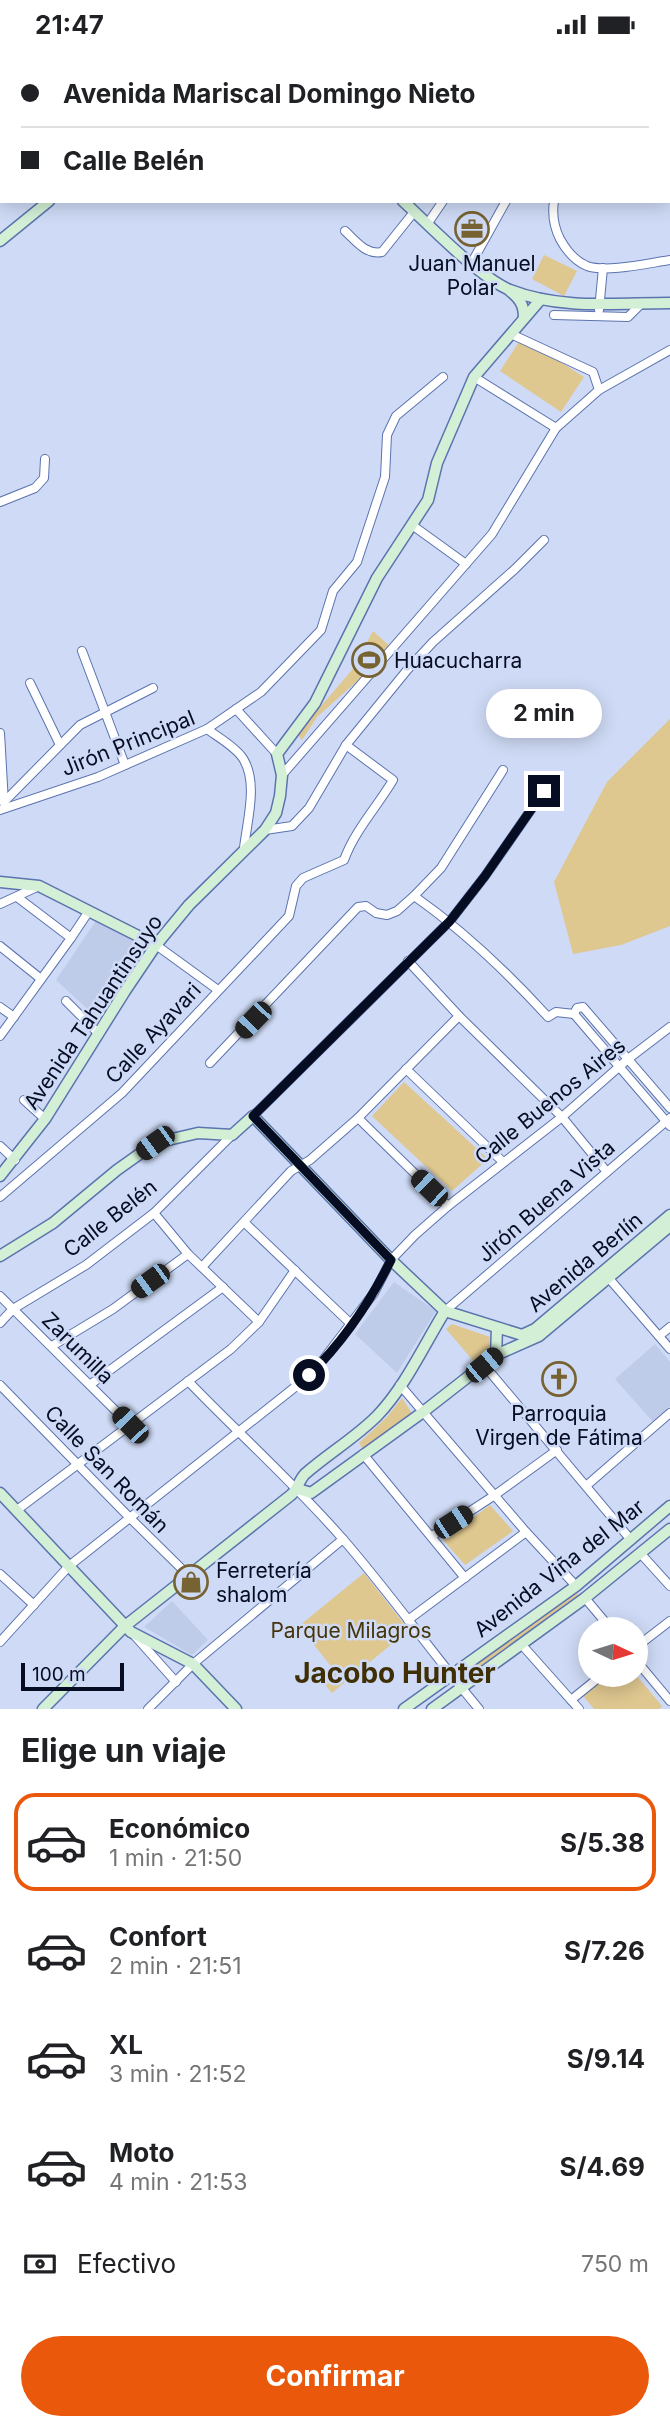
<!DOCTYPE html>
<html lang="es">
<head>
<meta charset="utf-8">
<style>
  :root { --surface:#fff; --page:#f2f2f2; --text:#202124; --muted:#757577; --line:#e0e0e0; --accent:#ea580c }
  body { margin:0; font-family:Inter,sans-serif; background:var(--page); color:var(--text); height:100vh; display:flex; flex-direction:column; font-size:26px; white-space:nowrap }
  * { box-sizing:border-box; margin:0 }
  p { font-size:23px; color:var(--muted) }
  .icon { flex:none; width:38px; height:38px; fill:none; stroke:currentColor; stroke-width:2; stroke-linecap:round; stroke-linejoin:round }
  .map { position:relative; height:1660px; overflow:hidden }
  .drawer { display:flex; flex-direction:column; background:var(--surface); flex:1 }
  .drawer>* { flex:none }
  .hud { position:absolute; left:0px; top:0px; width:670px; height:154px; box-shadow:0 4px 18px #0003; display:grid; align-content:center; height:154px; padding:0 21px; background:var(--surface) }
  .needle { width:46px; rotate:94deg }
  .tools { position:absolute; left:578px; top:1568px; display:grid; gap:14px }
  .tools a { display:grid; place-items:center; width:70px; height:70px; border-radius:50%; background:var(--surface); box-shadow:0 4px 18px #0003; font-size:35px }
  .scale { position:absolute; left:21px; bottom:18px; width:103px; box-sizing:border-box; padding-left:7px; border:4px solid #060d23; border-top:0; font-size:19px; line-height:24px; white-space:nowrap; color:#060d23; -webkit-text-stroke:5px #cfdbf6; paint-order:stroke }
  .end { position:absolute; width:32px; height:32px; margin:-16px; border:9px solid #060d23; background:#fff; box-shadow:0 0 0 4px #fff }
  .from { border-radius:50% }
  .bubble { position:absolute; height:49px; border-radius:24px; background:var(--surface); box-shadow:0 4px 18px #0003; font-size:23px; font-weight:700; line-height:49px; text-align:center }
  .car { position:absolute; width:21px; height:42px; margin:-21px -10px; border-radius:9px; box-shadow:0 0 5px 2px #0007; background:linear-gradient(#222 24%,#8ab4d8 0 40%,#222 0 76%,#8ab4d8 0 86%,#222 0) }
  .hud b { display:flex; align-items:center; gap:24px; height:66px; font-size:26px }
  .hud b+b { border-top:2px solid var(--line) }
  .hud i { width:18px; height:18px; background:var(--text) }
  ul { padding:0; list-style:none }
  li { display:flex; align-items:center; gap:21px; height:98px; margin:0 14px 10px; padding:0 7px; border:4px solid transparent; border-radius:21px }
  li div { flex:1 }
  li b { display:block; font-size:26px }
  li em { font-style:normal; font-weight:700 }
  li.current { border-color:var(--accent) }
  li>.icon { width:63px; height:63px; stroke-width:1.5 }
  h2 { padding:0 21px; font-size:32px; line-height:84px }
  .pay { display:flex; align-items:center; gap:18px; height:77px; padding:0 21px; font-size:26px }
  .pay p { margin-inline-start:auto }
  .button { display:flex; gap:14px; margin-top:auto; padding:14px 21px }
  .button a { flex:1; height:80px; border-radius:42px; background:var(--accent); color:#fff; font-size:28px; font-weight:700; line-height:80px; text-align:center }
  .status { display:flex; justify-content:space-between; align-items:center; height:49px; padding:0 35px; background:var(--surface); direction:ltr }
  .status svg { height:19px; fill:currentColor }
  .map>svg:first-child { display:block }
  .built { fill:#bfcce9 }
  .green { fill:#dfc790 }
  .lines { fill:none; stroke-linecap:round; stroke-linejoin:round }
  .street-casing { stroke:#5b73ae; stroke-width:10 }
  .secondary-casing { stroke:#5b73ae; stroke-width:13 }
  .street { stroke:#fff; stroke-width:8 }
  .secondary { stroke:#d3f0d6; stroke-width:10 }
  .rail-casing { stroke:#252c43; stroke-width:4.5 }
  .rail { stroke:#cfdbf6; stroke-width:2; stroke-dasharray:5; stroke-linecap:butt }
  .route { stroke:#060d23; stroke-width:9 }
  .labels { text-anchor:middle; dominant-baseline:central; stroke-width:5; stroke-linejoin:round; paint-order:stroke }
  .poi-label { font-size:21px; fill:#060d23; stroke:#cfdbf6 }
  .street-label { font-size:21px; fill:#060d23; stroke:#cfdbf6 }
  .park-label { font-size:21px; fill:#45350b; stroke:#cfdbf6 }
  .district-label { font-size:28px; font-weight:bold; fill:#3f2f05; stroke:#cfdbf6 }
</style>
</head>
<body>
<div class="status"><b>21:47</b><svg viewBox="0 0 49 12"><path d="M0 12V9h3v3zM5 12V6h3v6zM10 12V3h3v9zM15 12V0h3v12zM26 1h20v11H26zM47 4h2v5h-2z"/></svg></div>
<div class="map">
<svg width="670" height="1660" viewBox="0 0 670 1660">
  <rect width="100%" height="100%" fill="#cfdbf6"/>
  <g class="built">
    <polygon points="97,870 144,894 95,967 56,931"/>
    <polygon points="394,1233 436,1262 397,1324 355,1285"/>
    <polygon points="655,1295 670,1313 670,1358 653,1373 615,1330"/>
    <polygon points="172,1552 208,1591 192,1606 144,1578"/>
  </g>
  <g class="green">
    <polygon points="544,206 577,222 564,247 532,230"/>
    <polygon points="522,288 584,328 561,363 500,322"/>
    <polygon points="373,582 393,600 317,668 302,691 297,685 352,621"/>
    <polygon points="670,670 670,877 621,896 573,905 554,833 607,733"/>
    <polygon points="404,1033 488,1110 452,1142 372,1067"/>
    <polygon points="452,1275 490,1288 488,1306 475,1314 446,1280"/>
    <polygon points="402,1349 413,1366 365,1403 359,1394 387,1368"/>
    <polygon points="490,1456 513,1482 465,1516 443,1491"/>
    <polygon points="364,1524 409,1581 332,1644 322,1632 334,1621 299,1577"/>
    <polygon points="576,1543 578,1546 468,1627 465,1623"/>
    <polygon points="635,1625 662,1657 659,1660 594,1660 583,1647 608,1626"/>
  </g>
  <g class="lines">
    <g class="street-casing">
      <g id="street">
        <polyline points="343,2 346,0"/>
        <polyline points="612,2 612,0"/>
        <path d="M554,152C552,165 554,178 560,190C566,201 575,212 587,217C606,224 649,214 670,211"/>
        <polyline points="428,174 443,152"/>
        <path d="M345,182C357,193 366,206 382,203L414,163"/>
        <polyline points="471,215 506,152"/>
        <polyline points="599,261 603,219"/>
        <polyline points="554,266 628,268 642,254"/>
        <polyline points="511,285 593,323 599,341"/>
        <polyline points="474,328 556,379"/>
        <polyline points="0,453 35,439 44,429 45,410"/>
        <polyline points="412,476 466,515"/>
        <polyline points="82,602 125,716"/>
        <polyline points="30,634 60,696"/>
        <polyline points="236,660 277,705"/>
        <path d="M207,680C218,688 234,697 242,708C259,732 247,772 244,799"/>
        <polyline points="0,684 4,754"/>
        <polyline points="282,726 492,485 556,379 599,341 670,301"/>
        <polyline points="4,753 80,676 153,639"/>
        <polyline points="0,761 98,728 207,680 261,643 321,581 333,542 357,513 385,428 387,386 396,367 443,328"/>
        <polyline points="265,781 292,777 309,759 346,696 408,620 433,593 515,520 544,491"/>
        <path d="M414,847C464,882 507,923 548,968L556,963L574,965"/>
        <polyline points="17,848 71,889"/>
        <polyline points="0,855 39,837"/>
        <polyline points="156,896 218,941"/>
        <polyline points="0,897 41,930"/>
        <polyline points="408,912 459,967 562,1068 607,1123"/>
        <polyline points="66,952 99,985"/>
        <polyline points="0,958 14,968"/>
        <polyline points="0,987 71,889 89,862"/>
        <polyline points="210,1014 358,858 366,857 376,864 387,866 397,862 414,847 441,819 503,721"/>
        <polyline points="406,1020 503,1113"/>
        <polyline points="24,1051 45,1070"/>
        <polyline points="670,1059 583,958 577,959 574,965 670,1077"/>
        <polyline points="253,1067 450,872 485,827 544,742"/>
        <polyline points="358,1069 448,1157"/>
        <polyline points="0,1097 15,1111"/>
        <path d="M0,1148L122,1044L289,867L296,837L303,829L344,811C355,781 377,758 393,731L346,696"/>
        <polyline points="154,1164 188,1205 259,1273"/>
        <polyline points="245,1174 351,1275"/>
        <polyline points="202,1218 291,1122 310,1111 358,1069 459,967"/>
        <polyline points="606,1226 670,1300"/>
        <polyline points="0,1247 130,1376"/>
        <polyline points="445,1262 670,1069"/>
        <polyline points="0,1274 13,1260 86,1216 154,1164 232,1086"/>
        <polyline points="659,1287 670,1278"/>
        <polyline points="52,1297 113,1260 188,1205"/>
        <polyline points="484,1316 631,1491"/>
        <path d="M188,1332C239,1385 294,1434 342,1489C390,1544 432,1604 479,1660"/>
        <polyline points="91,1335 223,1238"/>
        <polyline points="0,1336 129,1468 189,1527"/>
        <polyline points="400,1336 526,1483 576,1537"/>
        <polyline points="363,1405 465,1529"/>
        <polyline points="586,1437 670,1364"/>
        <polyline points="17,1461 231,1300 259,1273 295,1221"/>
        <polyline points="432,1487 495,1446 557,1401"/>
        <polyline points="641,1505 670,1537"/>
        <polyline points="0,1525 34,1556"/>
        <polyline points="585,1549 611,1580"/>
        <polyline points="408,1571 526,1483"/>
        <polyline points="135,1587 176,1633"/>
        <polyline points="0,1593 69,1517 309,1327 320,1315 374,1244 391,1211 415,1186 448,1157 562,1068 628,1010 670,978"/>
        <polyline points="522,1596 579,1660"/>
        <polyline points="635,1599 670,1572"/>
        <polyline points="635,1610 670,1652"/>
        <polyline points="571,1651 602,1626"/>
        <polyline points="148,1660 193,1615 343,1490"/>
      </g>
    </g>
    <g class="secondary-casing">
      <g id="secondary">
        <polyline points="289,0 290,2"/>
        <polyline points="177,2 178,0"/>
        <path d="M403,152C429,176 480,229 510,241C561,261 617,254 670,254"/>
        <polyline points="0,192 49,152"/>
        <path d="M510,242C520,250 524,256 524,269"/>
        <polyline points="0,833 39,837 156,896"/>
        <polyline points="0,1127 45,1070 125,942 156,896 189,856 265,781 276,764 280,747 282,726 277,705 315,654 377,529 428,451 437,414 474,328 541,250"/>
        <polyline points="0,1207 53,1174 117,1121 155,1094 198,1084 232,1086 253,1067 391,1211 445,1262 522,1286"/>
        <polyline points="522,1286 535,1280 670,1166"/>
        <polyline points="496,1306 497,1279"/>
        <polyline points="298,1440 311,1444 423,1363 496,1306 539,1287 670,1177"/>
        <polyline points="0,1444 131,1583 193,1615 236,1660"/>
        <path d="M43,1660L125,1577L291,1446C298,1440 299,1431 305,1425C329,1404 355,1389 377,1367C405,1338 424,1296 445,1262"/>
        <polyline points="404,1660 576,1537 670,1457"/>
        <polyline points="432,1660 585,1549 670,1480"/>
      </g>
    </g>
    <use href="#street" class="street"/>
    <use href="#secondary" class="secondary"/>
    <g class="rail-casing">
      <g id="rail">
        <polyline points="590,0 597,2"/>
        <polyline points="668,21 670,22"/>
      </g>
    </g>
    <use href="#rail" class="rail"/>
  </g>
  <g class="lines">
    <path class="route" d="M309,1326C342,1294 370,1253 391,1211L253,1067L450,872L485,827L544,742"/>
  </g>
  <defs>
    <g id="office-ring" transform="scale(1.75)"><circle r="9.5" fill="#cfdbf6" stroke="#776231" stroke-width="1.5"/><path d="M-6-3h4V-5.5h4V-3h4V5H-6ZM-1-4.5V-3h2v-1.5ZM-6 0V1H6V0Z" fill="#776231"/></g>
    <g id="stadium-ring" transform="scale(1.75)"><circle r="9.5" fill="#cfdbf6" stroke="#776231" stroke-width="1.5"/><path d="M0-5a6.5 5 0 1 0 0 10a6.5 5 0 1 0 0-10ZM-3.5-1.8h7v3.6h-7Z" fill="#776231"/></g>
    <g id="church-ring" transform="scale(1.75)"><circle r="9.5" fill="#cfdbf6" stroke="#776231" stroke-width="1.5"/><path d="M-1.2-6h2.4v3.5h3.3v2.4h-3.3V6h-2.4V-.1h-3.3v-2.4h3.3Z" fill="#776231"/></g>
    <g id="shop-ring" transform="scale(1.75)"><circle r="9.5" fill="#cfdbf6" stroke="#776231" stroke-width="1.5"/><path d="M-5-2.5h2.3a2.7 3.5 0 0 1 5.4 0H5L5.5 6h-11ZM-1.5-2.5h3a1.5 2.3 0 0 0-3 0Z" fill="#776231"/></g>
  </defs>
  <g fill-rule="evenodd">
    <use href="#office-ring" x="472" y="180"/>
    <use href="#stadium-ring" x="369" y="611"/>
    <use href="#church-ring" x="559" y="1330"/>
    <use href="#shop-ring" x="191" y="1533"/>
  </g>
  <g class="labels">
    <g class="poi-label">
      <text x="472" y="214">Juan Manuel<tspan x="472" dy="24">Polar</tspan></text>
      <text x="394" y="611" text-anchor="start">Huacucharra</text>
      <text x="559" y="1364">Parroquia<tspan x="559" dy="24">Virgen de Fátima</tspan></text>
      <text x="216" y="1521" text-anchor="start">Ferretería<tspan x="216" dy="24">shalom</tspan></text>
    </g>
    <g class="street-label">
      <text transform="translate(128 694) rotate(-22)">Jirón Principal</text>
      <text transform="translate(93 963) rotate(-56)">Avenida Tahuantinsuyo</text>
      <text transform="translate(153 984) rotate(-47)">Calle Ayavari</text>
      <text transform="translate(550 1052) rotate(-39)">Calle Buenos Aires</text>
      <text transform="translate(546 1152) rotate(-41)">Jirón Buena Vista</text>
      <text transform="translate(110 1169) rotate(-38)">Calle Belén</text>
      <text transform="translate(585 1213) rotate(-40)">Avenida Berlín</text>
      <text transform="translate(78 1299) rotate(45)">Zarumilla</text>
      <text transform="translate(107 1420) rotate(46)">Calle San Román</text>
      <text transform="translate(559 1519) rotate(-38)">Avenida Viña del Mar</text>
    </g>
    <g class="park-label">
      <text x="351" y="1581">Parque Milagros</text>
    </g>
    <g class="district-label">
      <text x="395" y="1624">Jacobo Hunter</text>
    </g>
  </g>
</svg>
<div class="tools">
<a><svg class="needle" viewBox="-14 -14 28 28"><path d="M0-13l5 13h-10z" fill="#e53935"/><path d="M0 13l5-13h-10z" fill="#757577"/></svg></a>
</div>
<div class="scale">100 m</div>
<i class="end from" style="left:309px;top:1326px"></i>
<i class="end" style="left:544px;top:742px"></i>
<div class="bubble" style="left:486px;top:640px;width:116px">2 min</div>
<i class="car" style="left:253px;top:971px;rotate:224deg"></i>
<i class="car" style="left:155px;top:1094px;rotate:234deg"></i>
<i class="car" style="left:429px;top:1139px;rotate:314deg"></i>
<i class="car" style="left:150px;top:1232px;rotate:234deg"></i>
<i class="car" style="left:484px;top:1316px;rotate:50deg"></i>
<i class="car" style="left:130px;top:1376px;rotate:316deg"></i>
<i class="car" style="left:453px;top:1473px;rotate:57deg"></i>
<div class="hud">
<b><i class="from"></i>Avenida Mariscal Domingo Nieto</b>
<b><i></i>Calle Belén</b>
</div>
</div>
<section class="drawer">
<h2>Elige un viaje</h2>
<ul>
<li class="current"><svg class="icon" aria-label="car" viewBox="0 0 24 24"><path d="M5 17H2v-5l4-1 3-4h7l3 4 3 1v5h-3M9 17h6M6 11h13"/><circle cx="7" cy="17" r="2"/><circle cx="17" cy="17" r="2"/></svg><div><b>Económico</b><p>1 min · 21:50</p></div><em>S/5.38</em></li>
<li><svg class="icon" aria-label="car" viewBox="0 0 24 24"><path d="M5 17H2v-5l4-1 3-4h7l3 4 3 1v5h-3M9 17h6M6 11h13"/><circle cx="7" cy="17" r="2"/><circle cx="17" cy="17" r="2"/></svg><div><b>Confort</b><p>2 min · 21:51</p></div><em>S/7.26</em></li>
<li><svg class="icon" aria-label="car" viewBox="0 0 24 24"><path d="M5 17H2v-5l4-1 3-4h7l3 4 3 1v5h-3M9 17h6M6 11h13"/><circle cx="7" cy="17" r="2"/><circle cx="17" cy="17" r="2"/></svg><div><b>XL</b><p>3 min · 21:52</p></div><em>S/9.14</em></li>
<li><svg class="icon" aria-label="car" viewBox="0 0 24 24"><path d="M5 17H2v-5l4-1 3-4h7l3 4 3 1v5h-3M9 17h6M6 11h13"/><circle cx="7" cy="17" r="2"/><circle cx="17" cy="17" r="2"/></svg><div><b>Moto</b><p>4 min · 21:53</p></div><em>S/4.69</em></li>
</ul>
<div class="pay"><svg class="icon" aria-label="cash" viewBox="0 0 24 24"><path d="M3 7h18v10H3z"/><circle cx="12" cy="12" r="2"/></svg>Efectivo<p>750 m</p></div>
<div class="button"><a>Confirmar</a></div>
</section>
</body>
</html>
